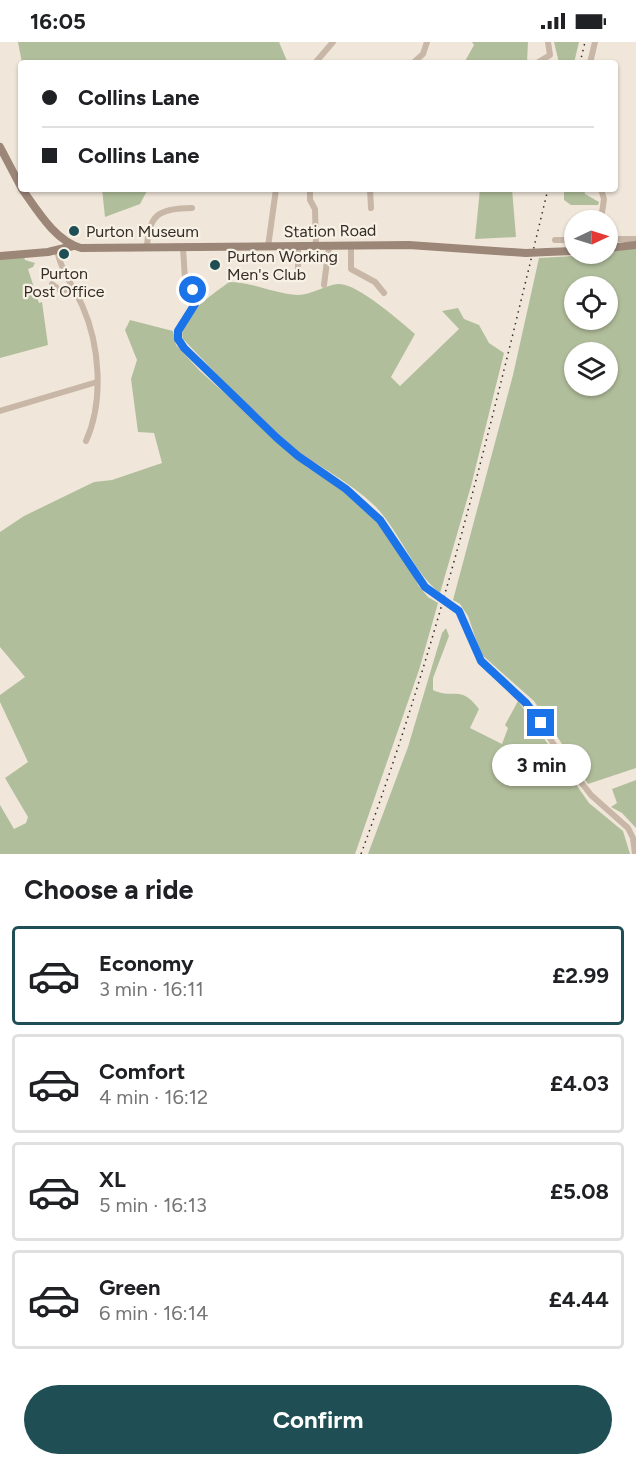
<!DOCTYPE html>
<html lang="en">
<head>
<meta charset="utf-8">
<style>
  :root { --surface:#fff; --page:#f2f2f2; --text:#202124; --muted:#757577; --line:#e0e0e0; --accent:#1f4f54 }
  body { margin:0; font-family:Figtree,sans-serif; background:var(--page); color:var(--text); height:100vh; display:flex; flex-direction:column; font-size:22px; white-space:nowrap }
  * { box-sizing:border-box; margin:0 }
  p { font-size:20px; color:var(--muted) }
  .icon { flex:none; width:33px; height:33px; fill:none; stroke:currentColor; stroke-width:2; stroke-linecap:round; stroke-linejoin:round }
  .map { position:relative; height:812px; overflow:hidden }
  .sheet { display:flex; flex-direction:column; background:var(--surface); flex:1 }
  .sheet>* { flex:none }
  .guide { position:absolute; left:18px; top:18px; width:600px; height:132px; border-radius:6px; box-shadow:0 2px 4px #0004; display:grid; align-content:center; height:132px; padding:0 24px; background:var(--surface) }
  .needle { width:39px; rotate:86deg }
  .tools { position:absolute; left:564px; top:168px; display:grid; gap:12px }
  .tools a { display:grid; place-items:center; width:54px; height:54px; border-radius:50%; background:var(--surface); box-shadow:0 2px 4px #0004; font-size:30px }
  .end { position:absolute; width:27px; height:27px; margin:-14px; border:8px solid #1a73e8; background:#fff; box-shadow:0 0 0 3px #fff }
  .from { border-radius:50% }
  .bubble { position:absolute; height:42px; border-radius:21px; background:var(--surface); box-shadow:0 2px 4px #0004; font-size:20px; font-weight:700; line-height:42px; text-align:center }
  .guide b { display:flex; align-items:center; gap:21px; height:57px; font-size:22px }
  .guide b+b { border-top:2px solid var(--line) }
  .guide i { width:15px; height:15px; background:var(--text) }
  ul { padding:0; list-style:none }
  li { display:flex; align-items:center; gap:18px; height:99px; margin:0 12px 9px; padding:0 12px; border:3px solid var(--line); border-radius:6px }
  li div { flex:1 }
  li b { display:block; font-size:22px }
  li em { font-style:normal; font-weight:700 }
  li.selected { border-color:var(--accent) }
  li>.icon { width:54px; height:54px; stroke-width:1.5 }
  h2 { padding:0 24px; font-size:27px; line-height:72px }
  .button { display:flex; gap:12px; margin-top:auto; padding:12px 24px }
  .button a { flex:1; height:69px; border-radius:36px; background:var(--accent); color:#fff; font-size:24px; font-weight:700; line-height:69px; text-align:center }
  .status { display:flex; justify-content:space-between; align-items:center; height:42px; padding:0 30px; background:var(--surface); direction:ltr }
  .status svg { height:16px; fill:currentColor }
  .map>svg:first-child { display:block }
  .green { fill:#b1be9b; fill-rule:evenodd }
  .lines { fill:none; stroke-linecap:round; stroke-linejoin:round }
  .street { stroke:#c8b7a7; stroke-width:6 }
  .secondary { stroke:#9b8678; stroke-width:8 }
  .rail { stroke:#342c27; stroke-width:1.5; stroke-dasharray:1.5 4.5; stroke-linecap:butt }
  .secondary-bridge { stroke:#9b8678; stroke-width:8 }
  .route { stroke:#1a73e8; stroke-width:8 }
  .poi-dot { fill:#1f4f54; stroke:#f8f1e6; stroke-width:2 }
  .labels { text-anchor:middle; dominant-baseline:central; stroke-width:4.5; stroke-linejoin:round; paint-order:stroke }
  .poi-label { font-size:16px; fill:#342c27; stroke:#f8f1e6; text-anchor:start }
  .street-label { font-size:16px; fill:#342c27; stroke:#f8f1e6 }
</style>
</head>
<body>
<div class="status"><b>16:05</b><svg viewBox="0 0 49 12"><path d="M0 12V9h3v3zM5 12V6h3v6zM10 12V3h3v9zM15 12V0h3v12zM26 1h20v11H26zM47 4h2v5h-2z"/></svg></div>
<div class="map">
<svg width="636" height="812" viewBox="0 0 636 812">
  <rect width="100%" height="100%" fill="#f0e7da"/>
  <g class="green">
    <polygon points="18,0 279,0 287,19 22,21"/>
    <polygon points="472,0 528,0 527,21 464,21 474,3"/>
    <polygon points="554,0 579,0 574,21 559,21"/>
    <polygon points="102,147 148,147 140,162 105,175"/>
    <polygon points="480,147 512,147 516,195 475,197"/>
    <polygon points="564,147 584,147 585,152 599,160 598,163 571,163 564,158"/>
    <path d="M636,205V726L588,742L534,659L481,612L468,574L460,562L453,558L513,333L539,216L608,212V209ZM574,244H608V278H574ZM574,310H608V344H574Z"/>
    <polygon points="24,215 25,218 35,221 33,225 28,227 39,261 42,260 48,303 0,316 0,217"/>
    <path d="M229,240C253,240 274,252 298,253C311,253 325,243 338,242C356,240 401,280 415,292L391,335L400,344L459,287L442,269L458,266L464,277L479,283L489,301L504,311L471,444L440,551C414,531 400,490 375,464C348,438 315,423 286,400C249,368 217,332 183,297C176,274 213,253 229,240Z"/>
    <polygon points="130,278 173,289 176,303 200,329 307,425 354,456 379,481 409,523 418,543 428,555 438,561 419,628 355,812 0,812 0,763 14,787 26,781 28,775 5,736 28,720 0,660 0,653 25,635 0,605 0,490 24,474 94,440 112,438 162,421 154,391 138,390 131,337 137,318 125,288"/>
    <path d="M446,586L449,594L433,636V648C454,658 460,642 479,667L470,686L502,702L508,686L505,683L518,659L589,761L623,789L630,812H368L408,705L442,591Z"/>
    <polygon points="636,738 636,786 622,771 611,765 617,761 612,747"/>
  </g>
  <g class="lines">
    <g class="street">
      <polyline points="315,21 333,0"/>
      <polyline points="413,21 423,12 427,0"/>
      <polyline points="537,21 550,13 548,0"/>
      <polyline points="590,21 595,0"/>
      <polyline points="310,147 310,158 315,167 316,204"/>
      <polyline points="370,147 371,166"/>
      <polyline points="601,147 604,157 601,178"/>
      <polyline points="608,197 636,197"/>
      <polyline points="555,198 574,198"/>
      <polyline points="351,203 351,227 375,240 384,251"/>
      <polyline points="268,205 276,147"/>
      <path d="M147,206C148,173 159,166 192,166"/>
      <path d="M183,206L185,237L196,257C193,275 169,283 182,303L287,404L336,439L380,478L425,545L459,569L481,619L534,671L563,717L591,753L628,786L633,796L635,812"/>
      <path d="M57,208C61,229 73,244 82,263C100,303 104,359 86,399"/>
      <polyline points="298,229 298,204"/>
      <polyline points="52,242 61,249 72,246"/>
      <polyline points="324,243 329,204"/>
      <polyline points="0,369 97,340"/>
    </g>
    <g class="secondary">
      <polyline points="0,105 21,145"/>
      <path d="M22,147C37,168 55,199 81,206L409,203L526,211"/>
      <polyline points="608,206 636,203"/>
      <polyline points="547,210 574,209"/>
      <polyline points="0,214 48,210 73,204"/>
    </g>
    <g class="rail">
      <polyline points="580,21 585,0"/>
      <path d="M361,812C441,595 494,371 548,147"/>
    </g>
    <polyline class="secondary-bridge" points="526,211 547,210"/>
  </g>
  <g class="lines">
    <polyline class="route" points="193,248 195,262 178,289 178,297 184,306 277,396 298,414 346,447 380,478 425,545 459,569 481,619 526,661 541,681"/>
  </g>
  <g class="poi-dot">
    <circle cx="74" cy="189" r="6"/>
    <circle cx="64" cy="212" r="6"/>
    <circle cx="215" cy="223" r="6"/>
  </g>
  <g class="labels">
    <g class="poi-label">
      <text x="86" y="189">Purton Museum</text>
      <text x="227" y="214">Purton Working<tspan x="227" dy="18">Men's Club</tspan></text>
      <text x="64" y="231" text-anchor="middle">Purton<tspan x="64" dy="18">Post Office</tspan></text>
    </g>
    <g class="street-label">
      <text transform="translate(330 189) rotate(-1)">Station Road</text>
    </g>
  </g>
</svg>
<div class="tools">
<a><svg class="needle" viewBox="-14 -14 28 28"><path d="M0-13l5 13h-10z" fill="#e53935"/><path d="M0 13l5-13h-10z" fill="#757577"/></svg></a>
<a><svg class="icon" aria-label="locate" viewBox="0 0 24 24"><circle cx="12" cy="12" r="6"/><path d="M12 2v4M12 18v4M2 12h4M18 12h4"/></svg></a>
<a><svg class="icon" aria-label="layers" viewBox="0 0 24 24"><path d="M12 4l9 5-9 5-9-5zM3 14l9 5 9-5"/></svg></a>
</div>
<i class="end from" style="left:193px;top:248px"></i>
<i class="end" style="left:541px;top:681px"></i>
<div class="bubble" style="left:492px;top:702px;width:99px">3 min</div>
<div class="guide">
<b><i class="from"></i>Collins Lane</b>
<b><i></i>Collins Lane</b>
</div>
</div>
<section class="sheet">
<h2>Choose a ride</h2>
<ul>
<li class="selected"><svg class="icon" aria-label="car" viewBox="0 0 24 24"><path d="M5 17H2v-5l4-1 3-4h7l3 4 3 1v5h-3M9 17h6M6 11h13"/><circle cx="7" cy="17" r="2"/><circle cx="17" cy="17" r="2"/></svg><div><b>Economy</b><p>3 min · 16:11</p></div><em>£2.99</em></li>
<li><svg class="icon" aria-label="car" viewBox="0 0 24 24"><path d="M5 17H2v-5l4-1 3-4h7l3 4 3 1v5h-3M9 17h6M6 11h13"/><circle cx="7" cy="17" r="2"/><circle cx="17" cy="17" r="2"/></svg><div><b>Comfort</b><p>4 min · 16:12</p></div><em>£4.03</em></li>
<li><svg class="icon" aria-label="car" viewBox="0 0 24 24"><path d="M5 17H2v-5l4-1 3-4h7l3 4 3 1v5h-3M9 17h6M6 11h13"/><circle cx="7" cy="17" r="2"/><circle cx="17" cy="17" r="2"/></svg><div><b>XL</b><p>5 min · 16:13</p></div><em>£5.08</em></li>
<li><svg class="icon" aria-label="car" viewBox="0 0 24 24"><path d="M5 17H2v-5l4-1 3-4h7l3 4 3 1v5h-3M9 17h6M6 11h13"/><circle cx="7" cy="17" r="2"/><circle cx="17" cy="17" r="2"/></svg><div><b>Green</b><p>6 min · 16:14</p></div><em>£4.44</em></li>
</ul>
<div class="button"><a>Confirm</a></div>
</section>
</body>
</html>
